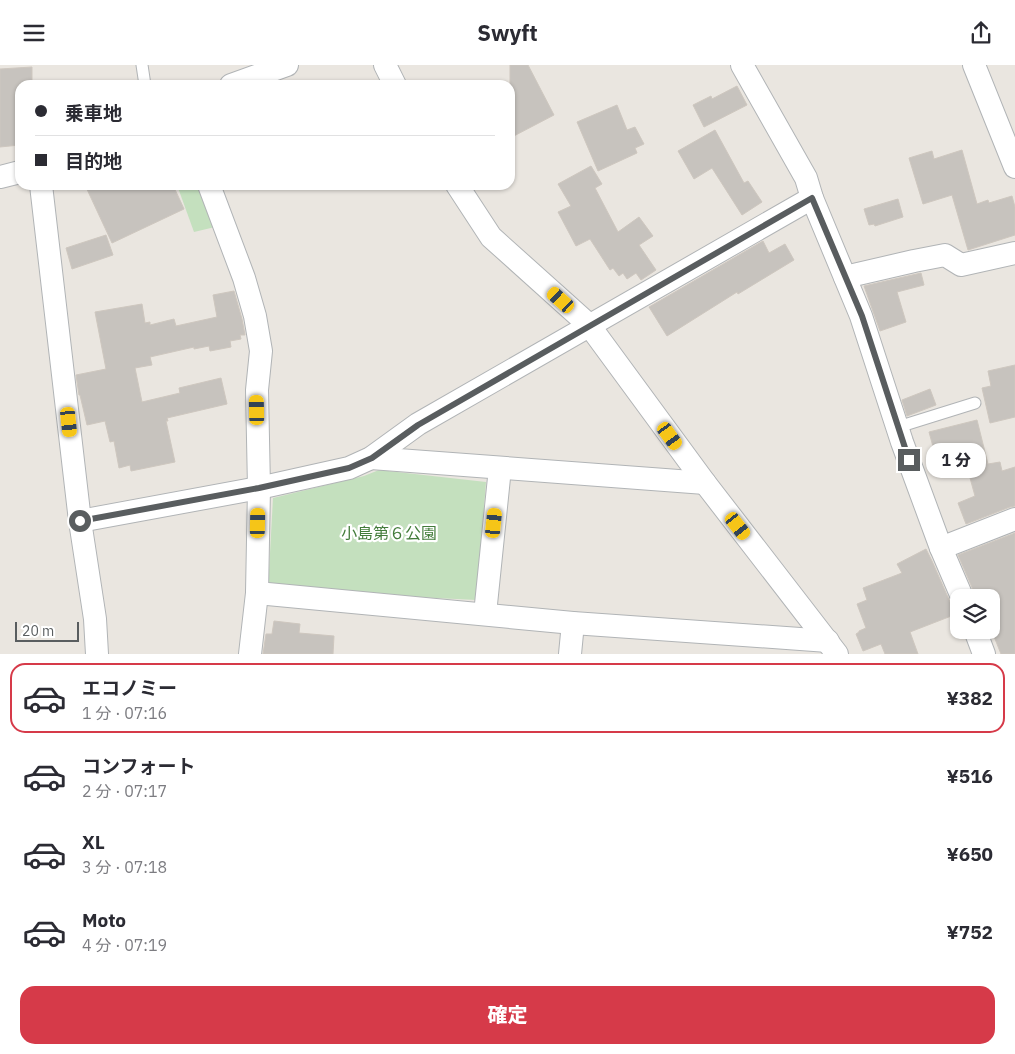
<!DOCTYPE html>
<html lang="ja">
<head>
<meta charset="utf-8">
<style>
  :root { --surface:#fff; --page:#f2f2f3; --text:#2b2b33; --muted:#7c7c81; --line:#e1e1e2; --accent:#d63a49 }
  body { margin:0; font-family:"IBM Plex Sans","Noto Sans JP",sans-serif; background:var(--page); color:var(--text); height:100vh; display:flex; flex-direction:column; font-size:19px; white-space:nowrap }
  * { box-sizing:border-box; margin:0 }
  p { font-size:16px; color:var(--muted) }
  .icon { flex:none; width:28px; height:28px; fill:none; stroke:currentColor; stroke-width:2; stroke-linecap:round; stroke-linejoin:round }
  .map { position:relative; height:589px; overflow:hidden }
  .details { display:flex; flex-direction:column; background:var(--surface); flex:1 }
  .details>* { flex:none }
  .top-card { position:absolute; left:15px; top:15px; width:500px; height:110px; border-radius:15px; box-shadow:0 1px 4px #0004; display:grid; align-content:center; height:110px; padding:0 20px; background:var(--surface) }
  .fabs { position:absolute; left:950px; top:524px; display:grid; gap:10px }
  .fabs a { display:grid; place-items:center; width:50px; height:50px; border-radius:10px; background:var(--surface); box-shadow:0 1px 4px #0004; font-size:25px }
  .scale { position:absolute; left:15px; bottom:12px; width:64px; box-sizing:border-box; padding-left:5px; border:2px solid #595d5f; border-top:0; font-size:14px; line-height:18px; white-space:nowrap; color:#595d5f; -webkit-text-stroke:4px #fff; paint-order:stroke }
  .end { position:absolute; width:22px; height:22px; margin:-11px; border:6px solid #595d5f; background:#fff; box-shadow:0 0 0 2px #fff }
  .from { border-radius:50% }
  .bubble { position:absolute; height:35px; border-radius:15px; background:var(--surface); box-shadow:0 1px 4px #0004; font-size:16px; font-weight:800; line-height:35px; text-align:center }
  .car { position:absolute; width:15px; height:30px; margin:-15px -8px; border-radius:6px; box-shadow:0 0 4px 1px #0007; background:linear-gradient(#f5c518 24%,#345 0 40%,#f5c518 0 76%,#345 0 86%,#f5c518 0) }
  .top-card b { display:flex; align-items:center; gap:18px; height:48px; font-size:19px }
  .top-card b+b { border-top:1px solid var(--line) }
  .top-card i { width:12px; height:12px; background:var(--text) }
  ul { padding:9px 0 0; list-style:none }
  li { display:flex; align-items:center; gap:15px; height:70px; margin:0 10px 8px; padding:0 10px; border:2px solid transparent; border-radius:15px }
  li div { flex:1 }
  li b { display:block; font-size:19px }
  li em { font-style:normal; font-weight:800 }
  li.current { border-color:var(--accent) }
  li>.icon { width:45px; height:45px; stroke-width:1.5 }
  .action { display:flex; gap:10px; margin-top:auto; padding:10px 20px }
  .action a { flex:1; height:58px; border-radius:15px; background:var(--accent); color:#fff; font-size:20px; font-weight:800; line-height:58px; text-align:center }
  header { display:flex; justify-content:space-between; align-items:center; height:65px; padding:0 20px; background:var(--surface); font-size:22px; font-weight:800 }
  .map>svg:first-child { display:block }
  .green { fill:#c4e0be }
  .building { fill:#c7c3be; stroke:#cec7bf }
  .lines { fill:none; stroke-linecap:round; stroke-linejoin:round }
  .lane-casing { stroke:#b1b4b6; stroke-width:13 }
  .street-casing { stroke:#b1b4b6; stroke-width:24 }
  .lane { stroke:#fff; stroke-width:11 }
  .street { stroke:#fff; stroke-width:22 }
  .route { stroke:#595d5f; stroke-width:6 }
  .labels { text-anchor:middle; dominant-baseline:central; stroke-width:4.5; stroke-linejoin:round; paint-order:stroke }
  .park-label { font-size:16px; fill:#437c3b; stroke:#fff }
</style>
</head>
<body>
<header><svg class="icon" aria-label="menu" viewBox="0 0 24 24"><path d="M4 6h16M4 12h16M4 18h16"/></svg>Swyft<svg class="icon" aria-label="share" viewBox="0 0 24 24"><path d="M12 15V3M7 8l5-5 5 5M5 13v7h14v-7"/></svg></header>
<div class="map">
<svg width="1015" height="589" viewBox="0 0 1015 589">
  <rect width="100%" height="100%" fill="#eae6e0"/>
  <g class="green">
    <polygon points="177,120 200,120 215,162 194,167"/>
    <polygon points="379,405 486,417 477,535 268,525 273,433 364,411"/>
  </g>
  <g class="building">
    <polygon points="510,0 528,0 554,50 510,73"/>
    <polygon points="32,2 32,18 20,19 20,80 0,82 0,4"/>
    <polygon points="737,21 747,40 704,62 693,40 711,31 712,34"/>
    <polygon points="617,40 627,65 635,62 644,79 635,83 637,88 598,106 577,57"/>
    <polygon points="715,65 744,118 748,116 762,137 742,150 712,103 694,114 678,86"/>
    <polygon points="962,85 977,139 988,135 989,138 1012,131 1015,142 1015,170 968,185 952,130 923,139 909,93 932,86 934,94"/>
    <polygon points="591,101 602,119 595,123 618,167 639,152 653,171 639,180 656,205 641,215 636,208 627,214 623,208 619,211 613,203 610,205 590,174 576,181 558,147 571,141 558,119"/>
    <polygon points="85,120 173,120 184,144 112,178"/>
    <polygon points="898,134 903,152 875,161 874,159 869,160 864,144"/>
    <polygon points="106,170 113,190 72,204 66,183"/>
    <polygon points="763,176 769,188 785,179 794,195 738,229 737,227 667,271 649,242"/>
    <polygon points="921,208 924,220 897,227 906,257 880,266 864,221"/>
    <polygon points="234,226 242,254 245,270 240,270 241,274 230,276 231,282 210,286 209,281 194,284 194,282 150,292 152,300 135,303 142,337 180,328 179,323 221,313 227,339 167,353 168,356 166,356 175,397 131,406 130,400 119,403 114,376 110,377 105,356 87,360 80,330 79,330 76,310 106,304 95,247 142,239 145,258 150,257 150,260 174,254 176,261 217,252 213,230"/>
    <polygon points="1015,300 1015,352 990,358 982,323 991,321 988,306"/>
    <polygon points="930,324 936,340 907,351 902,335"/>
    <polygon points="977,355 988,399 1000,397 1002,406 1015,402 1015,441 1010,442 966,459 958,438 975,431 967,402 965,397 943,403 941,395 937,396 929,367"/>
    <polygon points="1015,468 1015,589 1001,589 991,564 991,532 975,532 974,527 958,490"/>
    <polygon points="926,484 932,496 950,537 954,542 959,544 959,548 910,567 918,589 885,589 881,579 863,586 856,569 859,567 859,566 866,563 857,539 867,535 863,523 902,508 897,499"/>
    <polygon points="274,556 300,559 299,568 334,571 333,589 263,589 266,569 272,569"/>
  </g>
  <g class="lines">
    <g class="lane-casing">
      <g id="lane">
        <polyline points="142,0 145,20"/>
        <polyline points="898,362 975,338"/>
      </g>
    </g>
    <g class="street-casing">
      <g id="street">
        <polyline points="385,0 395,20"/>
        <polyline points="742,0 806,113 812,133 861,251 902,377 941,483 962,532"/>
        <polyline points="974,0 1015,102"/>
        <polyline points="231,20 287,0"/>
        <polyline points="0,112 20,107"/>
        <polyline points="41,120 80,456 95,554 97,589"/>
        <polyline points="209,120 244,213 255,251 261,286 257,325 259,423 257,528 250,589"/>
        <polyline points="457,120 491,172 589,260 705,418 837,589"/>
        <polyline points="845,212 914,196 945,190 961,200 1015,188"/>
        <polyline points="371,393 705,418"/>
        <polyline points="80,456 259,423 349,403 371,393 418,359 812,133"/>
        <polyline points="941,483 1015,454"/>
        <polyline points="257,528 573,558 828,576"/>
        <polyline points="485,549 500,403"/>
        <polyline points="975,565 984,589"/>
        <polyline points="570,589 573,558"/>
      </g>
    </g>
    <use href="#lane" class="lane"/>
    <use href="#street" class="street"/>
  </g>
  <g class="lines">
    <polyline class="route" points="80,456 259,423 349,403 372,393 418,360 812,133 862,251 909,395"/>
  </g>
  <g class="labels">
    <g class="park-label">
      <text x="389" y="468">小島第６公園</text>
    </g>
  </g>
</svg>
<div class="fabs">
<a><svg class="icon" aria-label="layers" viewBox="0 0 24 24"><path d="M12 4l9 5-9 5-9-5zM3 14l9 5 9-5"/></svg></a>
</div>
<div class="scale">20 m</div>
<i class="end from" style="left:80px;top:456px"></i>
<i class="end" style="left:909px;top:395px"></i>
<div class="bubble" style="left:926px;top:378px;width:60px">1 分</div>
<i class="car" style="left:561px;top:235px;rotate:312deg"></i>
<i class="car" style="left:257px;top:345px;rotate:359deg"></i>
<i class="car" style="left:69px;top:357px;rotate:174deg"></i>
<i class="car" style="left:670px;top:371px;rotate:144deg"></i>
<i class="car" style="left:258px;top:458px;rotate:1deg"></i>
<i class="car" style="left:494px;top:458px;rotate:6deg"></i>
<i class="car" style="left:738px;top:461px;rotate:142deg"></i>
<div class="top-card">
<b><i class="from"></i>乗車地</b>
<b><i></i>目的地</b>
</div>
</div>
<section class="details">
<ul>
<li class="current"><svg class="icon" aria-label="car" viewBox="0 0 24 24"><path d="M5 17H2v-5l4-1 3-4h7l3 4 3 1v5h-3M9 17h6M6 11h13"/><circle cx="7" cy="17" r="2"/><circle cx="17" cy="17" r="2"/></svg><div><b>エコノミー</b><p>1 分 · 07:16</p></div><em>¥382</em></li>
<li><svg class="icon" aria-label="car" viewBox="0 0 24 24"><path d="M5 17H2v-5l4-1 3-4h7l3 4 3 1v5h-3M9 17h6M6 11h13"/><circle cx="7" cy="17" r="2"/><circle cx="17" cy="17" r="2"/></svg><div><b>コンフォート</b><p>2 分 · 07:17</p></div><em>¥516</em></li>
<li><svg class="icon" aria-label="car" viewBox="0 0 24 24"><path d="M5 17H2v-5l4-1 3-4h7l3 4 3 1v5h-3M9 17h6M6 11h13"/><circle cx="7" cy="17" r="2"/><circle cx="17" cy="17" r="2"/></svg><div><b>XL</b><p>3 分 · 07:18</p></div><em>¥650</em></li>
<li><svg class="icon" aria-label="car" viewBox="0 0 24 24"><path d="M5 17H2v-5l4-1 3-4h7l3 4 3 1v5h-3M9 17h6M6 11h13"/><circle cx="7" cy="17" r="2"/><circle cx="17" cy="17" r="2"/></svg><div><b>Moto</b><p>4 分 · 07:19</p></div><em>¥752</em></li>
</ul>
<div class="action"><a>確定</a></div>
</section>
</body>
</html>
